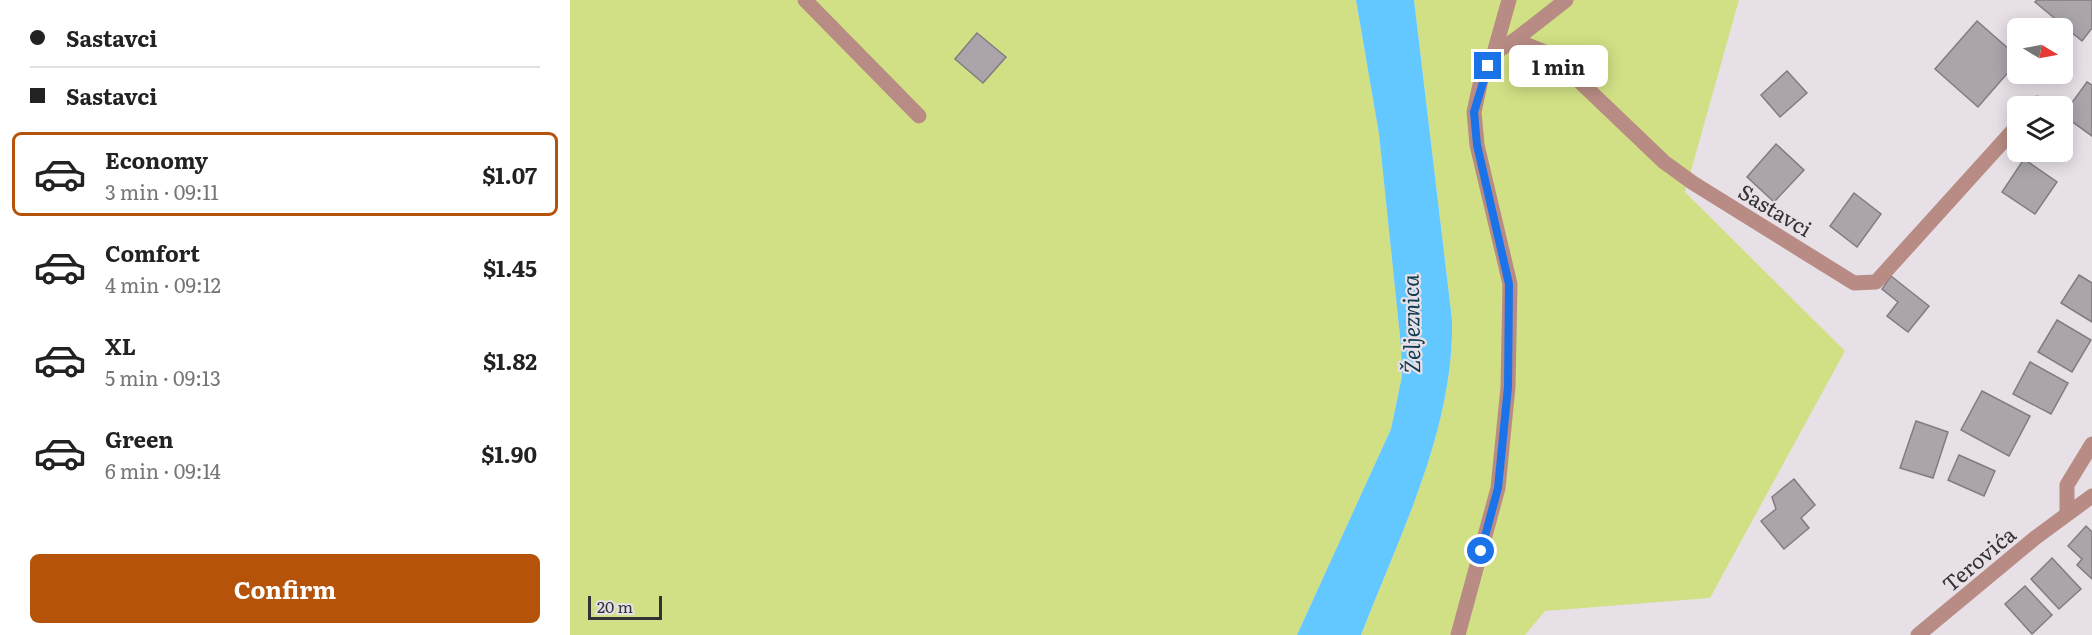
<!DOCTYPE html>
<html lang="en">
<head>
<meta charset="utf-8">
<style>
  :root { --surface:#fff; --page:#f6f6f6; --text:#222; --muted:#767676; --line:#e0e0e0; --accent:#b45309 }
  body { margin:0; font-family:Literata,serif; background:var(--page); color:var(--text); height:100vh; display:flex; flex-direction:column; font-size:22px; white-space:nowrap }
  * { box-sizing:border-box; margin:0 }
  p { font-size:20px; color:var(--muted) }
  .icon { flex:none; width:33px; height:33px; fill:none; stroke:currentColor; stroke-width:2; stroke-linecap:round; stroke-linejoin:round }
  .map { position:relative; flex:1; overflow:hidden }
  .details { display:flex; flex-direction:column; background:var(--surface); width:570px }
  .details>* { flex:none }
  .top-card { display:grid; align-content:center; height:132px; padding:0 30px; background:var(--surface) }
  .needle { width:39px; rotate:100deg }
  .controls { position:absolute; left:1437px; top:18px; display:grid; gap:12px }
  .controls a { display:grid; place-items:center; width:66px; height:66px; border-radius:9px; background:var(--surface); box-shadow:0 3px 15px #0003; font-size:30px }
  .scale { position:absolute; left:18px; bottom:15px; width:74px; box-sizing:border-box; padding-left:6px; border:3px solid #333133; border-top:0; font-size:16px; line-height:21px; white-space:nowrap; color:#333133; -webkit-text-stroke:4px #e7e1e7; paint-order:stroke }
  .end { position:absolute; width:27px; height:27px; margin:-14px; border:8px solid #1a73e8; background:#fff; box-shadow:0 0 0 3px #fff }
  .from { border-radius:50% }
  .bubble { position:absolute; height:42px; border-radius:9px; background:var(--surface); box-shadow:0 3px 15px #0003; font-size:20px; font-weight:700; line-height:42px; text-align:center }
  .top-card b { display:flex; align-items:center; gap:21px; height:57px; font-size:22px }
  .top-card b+b { border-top:2px solid var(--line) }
  .top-card i { width:15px; height:15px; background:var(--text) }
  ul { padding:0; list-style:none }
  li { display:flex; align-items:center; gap:18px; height:84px; margin:0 12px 9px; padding:0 18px; border:3px solid transparent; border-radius:9px }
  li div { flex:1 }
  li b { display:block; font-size:22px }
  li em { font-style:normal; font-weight:700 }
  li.selected { border-color:var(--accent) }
  li>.icon { width:54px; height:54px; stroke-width:1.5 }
  .action { display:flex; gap:12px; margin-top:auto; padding:12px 30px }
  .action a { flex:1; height:69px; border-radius:9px; background:var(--accent); color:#fff; font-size:24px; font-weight:700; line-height:69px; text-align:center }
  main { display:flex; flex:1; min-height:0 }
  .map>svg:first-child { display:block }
  .green { fill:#d1e085 }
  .water { fill:#63c8ff }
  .building { fill:#aba5ab; stroke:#817c81; stroke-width:1.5 }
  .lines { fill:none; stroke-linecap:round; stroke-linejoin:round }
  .street { stroke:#b88c84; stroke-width:15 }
  .route { stroke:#1a73e8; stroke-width:8 }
  .labels { text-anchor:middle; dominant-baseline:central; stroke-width:4.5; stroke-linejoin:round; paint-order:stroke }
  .street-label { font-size:21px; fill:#333133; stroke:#e7e1e7 }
  .water-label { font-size:22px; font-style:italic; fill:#103c52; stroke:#e7e1e7 }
</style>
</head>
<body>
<main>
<section class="details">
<div class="top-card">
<b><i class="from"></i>Sastavci</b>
<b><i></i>Sastavci</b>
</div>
<ul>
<li class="selected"><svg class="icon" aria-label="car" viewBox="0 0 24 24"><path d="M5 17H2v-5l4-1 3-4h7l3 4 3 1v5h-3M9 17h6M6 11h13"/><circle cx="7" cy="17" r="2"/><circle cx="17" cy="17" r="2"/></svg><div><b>Economy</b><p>3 min · 09:11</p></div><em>$1.07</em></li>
<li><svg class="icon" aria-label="car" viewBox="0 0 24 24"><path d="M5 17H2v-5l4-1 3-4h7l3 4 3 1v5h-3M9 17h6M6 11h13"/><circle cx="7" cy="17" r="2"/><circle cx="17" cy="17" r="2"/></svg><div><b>Comfort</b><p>4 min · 09:12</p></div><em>$1.45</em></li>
<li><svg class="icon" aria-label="car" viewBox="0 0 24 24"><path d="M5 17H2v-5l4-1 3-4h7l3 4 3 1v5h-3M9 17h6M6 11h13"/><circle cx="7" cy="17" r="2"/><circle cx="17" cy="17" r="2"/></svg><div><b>XL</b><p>5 min · 09:13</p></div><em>$1.82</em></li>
<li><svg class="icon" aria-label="car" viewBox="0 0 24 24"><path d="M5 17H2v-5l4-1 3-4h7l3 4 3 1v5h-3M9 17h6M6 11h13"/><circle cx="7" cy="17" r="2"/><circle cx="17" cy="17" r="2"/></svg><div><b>Green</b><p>6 min · 09:14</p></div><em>$1.90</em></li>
</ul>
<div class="action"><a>Confirm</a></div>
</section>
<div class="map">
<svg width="1522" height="635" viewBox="0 0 1522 635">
  <rect width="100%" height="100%" fill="#e7e1e7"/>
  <g class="green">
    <polygon points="0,0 786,0 809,134 831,346 832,376 821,429 727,635 0,635"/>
    <path d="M844,0H1169L1115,192L1275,351L1140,598L975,611L955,635H791C830,534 884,430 882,320Z"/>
  </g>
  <path class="water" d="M786,0H844L882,320C884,430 830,534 791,635H727L821,429L832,376L831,346L809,134Z"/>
  <g class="building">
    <polygon points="1467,0 1522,0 1522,28 1512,41 1465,2"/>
    <polygon points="1407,21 1448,57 1448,61 1408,107 1365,69"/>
    <polygon points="407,33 436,57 413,83 385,59"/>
    <polygon points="1217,71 1237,93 1210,117 1191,95"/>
    <polygon points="1517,82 1522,85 1522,136 1493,115"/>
    <polygon points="1206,144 1234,170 1204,202 1177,177"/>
    <polygon points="1454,159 1487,182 1465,214 1432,192"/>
    <polygon points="1284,193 1311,214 1287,247 1260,226"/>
    <polygon points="1509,275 1522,283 1522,322 1491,303"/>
    <polygon points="1321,276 1359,306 1338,332 1317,316 1328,302 1312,289"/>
    <polygon points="1487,320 1521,340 1502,372 1468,352"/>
    <polygon points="1460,362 1498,383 1481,414 1443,394"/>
    <polygon points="1412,391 1460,416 1439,456 1391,430"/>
    <polygon points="1346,421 1378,432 1363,478 1330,468"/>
    <polygon points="1389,455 1425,471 1414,496 1378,480"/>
    <polygon points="1224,479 1245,505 1231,518 1239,528 1214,549 1191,521 1206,509 1202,497"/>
    <polygon points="1516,526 1522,532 1522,579 1507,565 1512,559 1498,546"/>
    <polygon points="1482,558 1511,589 1489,609 1461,579"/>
    <polygon points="1455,586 1482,615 1462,634 1435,604"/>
  </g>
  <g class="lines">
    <g class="street">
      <polyline points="235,0 349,116"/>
      <polyline points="945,40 996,0"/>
      <polyline points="924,53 945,40 982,55 1094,162 1123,183 1284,283 1306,282 1448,125"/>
      <polyline points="1464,106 1467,103"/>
      <polyline points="1497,513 1497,485 1522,444"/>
      <polyline points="888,635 928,488 938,387 940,284 907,145 904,112 911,80 924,53 939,0"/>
      <polyline points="1348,635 1465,538 1522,496"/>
    </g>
  </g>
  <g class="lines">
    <polyline class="route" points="911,551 928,488 938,387 939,284 907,145 904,112 918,66"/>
  </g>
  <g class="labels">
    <g class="street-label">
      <text transform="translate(1206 209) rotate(31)">Sastavci</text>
      <text transform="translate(1408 558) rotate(-40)">Terovića</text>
    </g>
    <g class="water-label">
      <text transform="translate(840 324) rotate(-91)">Željeznica</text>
    </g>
  </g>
</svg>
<div class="controls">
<a><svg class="needle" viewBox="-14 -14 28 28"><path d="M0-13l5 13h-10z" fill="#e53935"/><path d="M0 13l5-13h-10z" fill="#767676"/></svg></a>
<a><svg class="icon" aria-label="layers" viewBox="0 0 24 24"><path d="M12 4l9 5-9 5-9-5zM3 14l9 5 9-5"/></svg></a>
</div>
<div class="scale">20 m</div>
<i class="end from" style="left:911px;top:551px"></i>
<i class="end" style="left:918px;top:66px"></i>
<div class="bubble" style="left:939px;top:45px;width:99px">1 min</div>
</div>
</main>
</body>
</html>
